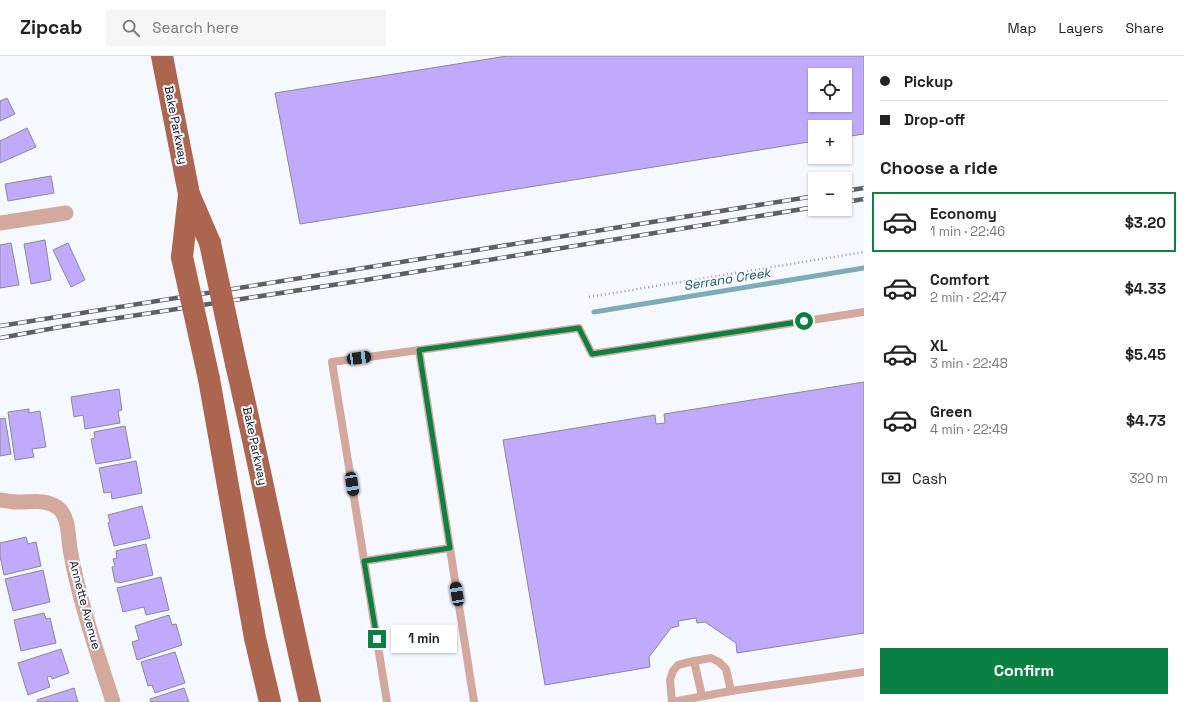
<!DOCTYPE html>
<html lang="en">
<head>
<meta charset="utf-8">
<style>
  :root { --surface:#fff; --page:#f6f6f6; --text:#222; --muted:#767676; --line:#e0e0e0; --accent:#0b8043 }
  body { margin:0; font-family:"Space Grotesk",sans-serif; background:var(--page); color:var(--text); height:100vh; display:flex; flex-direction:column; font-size:15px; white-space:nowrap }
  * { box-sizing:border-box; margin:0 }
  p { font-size:13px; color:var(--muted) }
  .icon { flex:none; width:22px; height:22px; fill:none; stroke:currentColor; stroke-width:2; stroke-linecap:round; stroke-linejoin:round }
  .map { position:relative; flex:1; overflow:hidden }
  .panel { display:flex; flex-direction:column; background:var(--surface); width:320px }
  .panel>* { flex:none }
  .banner { display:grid; align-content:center; height:88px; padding:0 16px; background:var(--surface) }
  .fabs { position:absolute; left:808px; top:12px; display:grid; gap:8px }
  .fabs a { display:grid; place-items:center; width:44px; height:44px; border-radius:0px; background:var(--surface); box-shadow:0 1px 3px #0004; font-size:20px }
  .end { position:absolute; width:18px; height:18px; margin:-9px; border:5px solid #0b8043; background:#fff; box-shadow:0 0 0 2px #fff }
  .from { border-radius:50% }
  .bubble { position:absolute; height:28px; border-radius:0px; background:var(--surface); box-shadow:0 1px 3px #0004; font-size:13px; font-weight:800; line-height:28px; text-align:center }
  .car { position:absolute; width:12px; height:24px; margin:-12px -6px; border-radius:5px; box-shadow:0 0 3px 1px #0007; background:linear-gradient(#222 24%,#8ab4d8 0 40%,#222 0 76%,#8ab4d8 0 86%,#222 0) }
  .banner b { display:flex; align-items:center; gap:14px; height:38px; font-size:15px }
  .banner b+b { border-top:1px solid var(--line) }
  .banner i { width:10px; height:10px; background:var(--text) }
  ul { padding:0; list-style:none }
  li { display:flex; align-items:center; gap:12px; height:60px; margin:0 8px 6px; padding:0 8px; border:2px solid transparent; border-radius:0px }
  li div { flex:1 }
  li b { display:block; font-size:15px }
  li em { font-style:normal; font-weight:800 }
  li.on { border-color:var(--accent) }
  li>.icon { width:36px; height:36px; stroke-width:1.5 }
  h2 { padding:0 16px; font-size:18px; line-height:48px }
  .pay { display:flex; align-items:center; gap:10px; height:44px; padding:0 16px; font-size:15px }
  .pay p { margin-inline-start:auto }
  .button { display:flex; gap:8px; margin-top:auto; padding:8px 16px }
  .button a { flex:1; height:46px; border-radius:0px; background:var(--accent); color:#fff; font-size:16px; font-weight:800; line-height:46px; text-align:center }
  header { display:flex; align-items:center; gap:24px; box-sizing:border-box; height:56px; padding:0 20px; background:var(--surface); border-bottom:1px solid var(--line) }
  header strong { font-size:19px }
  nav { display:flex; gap:22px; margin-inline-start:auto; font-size:14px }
  .search { width:280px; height:36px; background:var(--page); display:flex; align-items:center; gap:10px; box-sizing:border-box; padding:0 14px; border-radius:0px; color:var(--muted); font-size:15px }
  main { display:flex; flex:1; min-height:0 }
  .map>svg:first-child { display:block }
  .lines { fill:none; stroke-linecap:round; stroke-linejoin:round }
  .stream { stroke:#7dacb8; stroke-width:5 }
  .building { fill:#c0aafb; stroke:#8b8993; fill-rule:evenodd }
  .path { stroke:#989b9f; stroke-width:2.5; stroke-dasharray:1 3; stroke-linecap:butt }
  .service { stroke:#d2a99c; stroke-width:8 }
  .minor { stroke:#d2a99c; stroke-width:15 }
  .primary { stroke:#ac654e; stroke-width:22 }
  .rail-casing { stroke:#5d5f63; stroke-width:4.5 }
  .rail { stroke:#f5f8fe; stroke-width:3; stroke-dasharray:9; stroke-linecap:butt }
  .primary-bridge { stroke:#ac654e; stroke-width:22 }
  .route { stroke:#0b8043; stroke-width:5 }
  .labels { text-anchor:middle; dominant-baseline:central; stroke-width:4; stroke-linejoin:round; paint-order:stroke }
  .street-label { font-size:12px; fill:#131518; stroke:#f5f8fe }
  .water-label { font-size:13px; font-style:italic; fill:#235862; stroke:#f5f8fe }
</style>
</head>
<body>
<header>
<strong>Zipcab</strong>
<div class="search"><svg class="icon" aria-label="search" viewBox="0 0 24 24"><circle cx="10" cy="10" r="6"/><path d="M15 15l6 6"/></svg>Search here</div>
<nav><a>Map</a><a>Layers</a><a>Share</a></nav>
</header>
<main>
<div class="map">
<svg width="864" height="646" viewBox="0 0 864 646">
  <rect width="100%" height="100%" fill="#f5f8fe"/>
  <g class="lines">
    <polyline class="stream" points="594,256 864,212"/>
  </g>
  <g class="building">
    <path d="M507,0H864V78L845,81V71H815V85L300,168L275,37ZM815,19H845V49H815Z"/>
    <polygon points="7,42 15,58 0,65 0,45"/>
    <polygon points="27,72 36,91 0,107 0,85"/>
    <polygon points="51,120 54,137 8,145 5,128"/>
    <polygon points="45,184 51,224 31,228 24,188"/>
    <polygon points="11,187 19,229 0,232 0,189"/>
    <polygon points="68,187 85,224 71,231 53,194"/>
    <polygon points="864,326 864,577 737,597 736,587 705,566 697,567 696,562 678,565 679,570 671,572 649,601 650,611 545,629 503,384 655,359 656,368 665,367 664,358"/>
    <polygon points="119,333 122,354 118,355 120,367 85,373 83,359 74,361 71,341"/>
    <polygon points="29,353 29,357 40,355 46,391 32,393 34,401 15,404 8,356"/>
    <polygon points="5,362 11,398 0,400 0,363"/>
    <polygon points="125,370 131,402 96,408 91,383 95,382 94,376"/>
    <polygon points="136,405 142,437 112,443 111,436 104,437 99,412"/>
    <polygon points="142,450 150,482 114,490 108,467 110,466 108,459"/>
    <polygon points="26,481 28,488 36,486 41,510 4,519 0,500 0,487"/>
    <polygon points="146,488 153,519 119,527 118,526 115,526 112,511 115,510 113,503 117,502 116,495"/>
    <polygon points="43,514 50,546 13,555 5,523"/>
    <polygon points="161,521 169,554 146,559 144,551 123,556 117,532"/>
    <polygon points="44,557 46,563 50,562 56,587 21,595 14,564"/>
    <polygon points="169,559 172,569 176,568 182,589 137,604 132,586 139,584 135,570"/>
    <polygon points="61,593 69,617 52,623 51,620 47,621 50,631 28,639 18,607"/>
    <polygon points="175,596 185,627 155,637 152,629 148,630 141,606"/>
    <polygon points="74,632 78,646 38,646 37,644"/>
    <polygon points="184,632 189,646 151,646 150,643"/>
  </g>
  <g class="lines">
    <polyline class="path" points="589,241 864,196"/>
    <g class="service">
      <polyline points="419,294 474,646"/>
      <polyline points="364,505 450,492"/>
      <polyline points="694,605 702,640"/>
      <polyline points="387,646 332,306 579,272 592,298 864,256"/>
      <polyline points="672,646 731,635 864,616"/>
      <polyline points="672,646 670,624 673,615 678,609 694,605 711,602 719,606 726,613 731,635"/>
    </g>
    <g class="minor">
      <polyline points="0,167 66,157"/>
      <path d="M0,444C6,445 12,446 18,446C32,446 45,443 57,451C69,459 68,480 70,493C79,545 97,596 113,646"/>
    </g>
    <g class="primary">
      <polyline points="162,0 189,138 210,187"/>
      <polyline points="182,201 189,139"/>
      <path d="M236,308C262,420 284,534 310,646"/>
      <polyline points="209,323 255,582 270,646"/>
    </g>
    <g class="rail-casing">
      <g id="rail">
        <polyline points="845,135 864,132"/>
        <polyline points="845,146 864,143"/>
        <polyline points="0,270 815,140"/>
        <polyline points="0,282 60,271 365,224 815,151"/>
      </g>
    </g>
    <use href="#rail" class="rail"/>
    <g class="primary-bridge">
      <polyline points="210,187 236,308"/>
      <polyline points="182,201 209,323"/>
    </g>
  </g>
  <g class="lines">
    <polyline class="route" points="377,583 364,505 450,492 419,294 579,272 592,298 804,265"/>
  </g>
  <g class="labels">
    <g class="street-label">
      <text transform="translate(176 69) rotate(79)">Bake Parkway</text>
      <text transform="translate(255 390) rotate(78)">Bake Parkway</text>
      <text transform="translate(85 549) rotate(75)">Annette Avenue</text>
    </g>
    <g class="water-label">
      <text transform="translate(727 223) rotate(-9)">Serrano Creek</text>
    </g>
  </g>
</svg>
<div class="fabs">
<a><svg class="icon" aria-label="locate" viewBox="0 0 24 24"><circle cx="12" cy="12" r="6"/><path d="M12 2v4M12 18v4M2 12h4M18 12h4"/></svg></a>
<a>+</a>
<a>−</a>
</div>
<i class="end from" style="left:804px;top:265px"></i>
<i class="end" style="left:377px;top:583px"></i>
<div class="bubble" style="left:391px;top:569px;width:66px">1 min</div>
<i class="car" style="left:359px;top:302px;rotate:82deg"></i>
<i class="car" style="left:352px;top:428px;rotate:171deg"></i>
<i class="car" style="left:457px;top:538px;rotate:351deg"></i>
</div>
<section class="panel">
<div class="banner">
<b><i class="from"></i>Pickup</b>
<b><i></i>Drop-off</b>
</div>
<h2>Choose a ride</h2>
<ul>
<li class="on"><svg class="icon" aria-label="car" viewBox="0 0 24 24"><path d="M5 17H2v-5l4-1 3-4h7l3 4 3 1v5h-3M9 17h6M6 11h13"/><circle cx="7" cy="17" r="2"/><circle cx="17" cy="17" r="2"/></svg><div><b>Economy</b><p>1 min · 22:46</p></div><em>$3.20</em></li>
<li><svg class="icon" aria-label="car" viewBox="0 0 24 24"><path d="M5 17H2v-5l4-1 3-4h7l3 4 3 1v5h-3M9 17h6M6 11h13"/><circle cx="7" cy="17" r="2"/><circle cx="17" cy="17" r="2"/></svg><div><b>Comfort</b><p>2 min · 22:47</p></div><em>$4.33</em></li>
<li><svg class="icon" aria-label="car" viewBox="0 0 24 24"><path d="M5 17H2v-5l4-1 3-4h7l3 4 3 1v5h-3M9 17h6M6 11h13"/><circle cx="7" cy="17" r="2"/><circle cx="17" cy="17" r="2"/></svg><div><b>XL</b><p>3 min · 22:48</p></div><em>$5.45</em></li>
<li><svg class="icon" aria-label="car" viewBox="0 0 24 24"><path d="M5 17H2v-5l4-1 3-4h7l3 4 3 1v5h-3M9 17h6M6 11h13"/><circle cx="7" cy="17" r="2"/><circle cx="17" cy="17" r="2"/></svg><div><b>Green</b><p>4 min · 22:49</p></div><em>$4.73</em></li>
</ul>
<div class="pay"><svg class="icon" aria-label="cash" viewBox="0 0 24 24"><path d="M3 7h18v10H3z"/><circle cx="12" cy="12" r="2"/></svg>Cash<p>320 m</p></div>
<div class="button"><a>Confirm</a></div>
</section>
</main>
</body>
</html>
